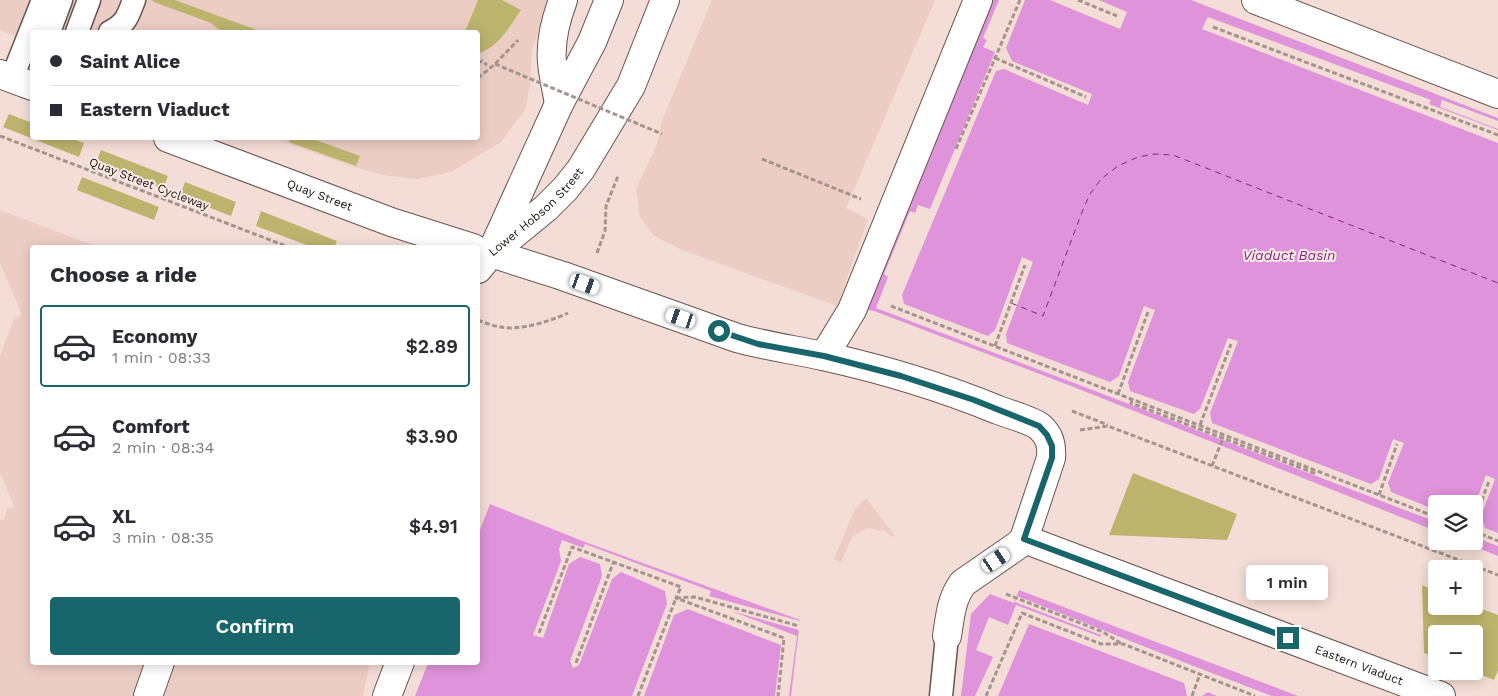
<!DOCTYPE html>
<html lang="en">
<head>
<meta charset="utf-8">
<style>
  :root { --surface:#fff; --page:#f2f2f3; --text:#2b2b33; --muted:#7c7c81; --line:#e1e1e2; --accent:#18666c }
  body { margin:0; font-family:"Work Sans",sans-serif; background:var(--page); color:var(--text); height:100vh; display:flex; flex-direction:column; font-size:19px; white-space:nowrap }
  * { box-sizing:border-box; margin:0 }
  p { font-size:16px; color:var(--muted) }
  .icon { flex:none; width:28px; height:28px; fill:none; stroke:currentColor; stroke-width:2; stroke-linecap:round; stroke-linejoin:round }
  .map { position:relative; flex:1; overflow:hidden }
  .drawer { position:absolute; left:30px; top:245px; width:450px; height:420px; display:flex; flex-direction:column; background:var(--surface); border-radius:5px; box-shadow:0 2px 12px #0003 }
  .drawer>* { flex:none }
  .banner { position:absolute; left:30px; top:30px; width:450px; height:110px; border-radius:5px; box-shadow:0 2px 12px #0003; display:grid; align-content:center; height:110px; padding:0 20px; background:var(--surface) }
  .fabs { position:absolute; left:1428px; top:495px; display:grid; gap:10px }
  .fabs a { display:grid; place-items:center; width:55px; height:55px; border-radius:5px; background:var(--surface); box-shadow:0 2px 12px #0003; font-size:25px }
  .end { position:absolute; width:22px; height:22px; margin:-11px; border:6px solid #18666c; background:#fff; box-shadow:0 0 0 2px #fff }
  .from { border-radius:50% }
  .bubble { position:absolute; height:35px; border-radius:5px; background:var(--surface); box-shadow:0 2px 12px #0003; font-size:16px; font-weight:600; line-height:35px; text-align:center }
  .car { position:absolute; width:15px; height:30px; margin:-15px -8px; border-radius:6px; box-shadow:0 0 4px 1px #0007; background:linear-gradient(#fff 24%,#345 0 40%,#fff 0 76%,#345 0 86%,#fff 0) }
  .banner b { display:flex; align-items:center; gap:18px; height:48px; font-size:19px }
  .banner b+b { border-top:1px solid var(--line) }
  .banner i { width:12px; height:12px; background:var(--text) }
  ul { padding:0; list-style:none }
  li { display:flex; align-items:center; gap:15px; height:82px; margin:0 10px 8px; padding:0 10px; border:2px solid transparent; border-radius:5px }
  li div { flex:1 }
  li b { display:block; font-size:19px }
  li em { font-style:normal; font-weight:600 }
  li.selected { border-color:var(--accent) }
  li>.icon { width:45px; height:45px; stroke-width:1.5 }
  h2 { padding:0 20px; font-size:22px; line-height:60px }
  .cta { display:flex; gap:10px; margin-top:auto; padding:10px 20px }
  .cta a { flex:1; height:58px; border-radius:5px; background:var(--accent); color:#fff; font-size:20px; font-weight:600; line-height:58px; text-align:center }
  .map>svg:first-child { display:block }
  .built { fill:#eccdc4 }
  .green { fill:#bcb46d }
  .water { fill:#df93da }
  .pier { fill:#f4ddd6 }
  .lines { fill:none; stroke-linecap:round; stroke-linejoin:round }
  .ferry { stroke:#7f267c; stroke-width:1; stroke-dasharray:6 5; stroke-linecap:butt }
  .service-casing { stroke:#695550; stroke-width:25 }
  .pedestrian-casing { stroke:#695550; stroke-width:30 }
  .minor-casing { stroke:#695550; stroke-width:30 }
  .secondary-casing { stroke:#695550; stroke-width:30 }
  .path { stroke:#a5948e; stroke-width:3; stroke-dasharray:5 2.5; stroke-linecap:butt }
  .service { stroke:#fff; stroke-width:22 }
  .pedestrian { stroke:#fff; stroke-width:28 }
  .minor { stroke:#fff; stroke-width:28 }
  .secondary { stroke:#fff; stroke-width:28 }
  .path-bridge { stroke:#a5948e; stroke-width:3; stroke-dasharray:5 2.5; stroke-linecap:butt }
  .route { stroke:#18666c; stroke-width:6 }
  .labels { text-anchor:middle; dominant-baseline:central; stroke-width:4; stroke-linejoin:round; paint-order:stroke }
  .street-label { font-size:12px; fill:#1d1513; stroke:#feebe6 }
  .water-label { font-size:14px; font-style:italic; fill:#7f267c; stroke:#feebe6 }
</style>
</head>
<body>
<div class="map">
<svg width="1498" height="696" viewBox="0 0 1498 696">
  <rect width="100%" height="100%" fill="#f4ddd6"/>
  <g class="built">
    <polygon points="0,0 549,0 532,51 530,84 526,108 501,142 451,172 418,179 383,175 354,167 272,138 478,138 478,32 32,32 32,43 0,30"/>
    <polygon points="712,0 935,0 846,208 868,219 837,306 682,250 654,236 640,217 636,189 657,144 662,121"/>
    <polygon points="0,210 98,247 32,248 32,662 370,663 363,696 0,696 0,519 4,520 7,508 15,508 0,473 0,356 14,319 22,315 0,263"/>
    <polygon points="866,498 895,536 893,537 885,531 867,528 852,537 841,562 834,559 855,509"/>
  </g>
  <g class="green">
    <polygon points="152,0 175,0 262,32 222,32 211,23 154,2"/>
    <path d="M478,0H502L521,10C508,29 500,45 478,54V32H465Z"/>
    <polygon points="9,114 32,123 32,138 70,138 84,143 79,157 3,127"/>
    <polygon points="291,138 310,138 360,156 356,166 289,142"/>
    <polygon points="101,150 168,176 163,189 96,163"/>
    <polygon points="82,177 159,207 154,220 77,190"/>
    <polygon points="185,182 236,202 231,216 180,196"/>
    <polygon points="261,211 337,241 334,247 312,247 256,226"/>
    <polygon points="1133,473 1237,514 1227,540 1109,535"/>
    <polygon points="1422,585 1436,591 1436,606 1474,606 1498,615 1498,670 1494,680 1471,671 1474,671 1474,634 1436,634 1436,658 1424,653"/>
  </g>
  <g class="water">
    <polygon points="993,0 1191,0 1498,118 1498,556 1461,541 1474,541 1474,504 1436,504 1436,531 1071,386 874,311 863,309"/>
    <polygon points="490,504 585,542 800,620 791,696 415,696 428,663 478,662 478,535"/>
    <polygon points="1019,590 1298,696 961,696 971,614 990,594 1014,603"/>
  </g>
  <g class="pier">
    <polygon points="999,0 1025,0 1006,48 1012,61 1092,94 1088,105 1004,69 996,71 902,295 904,304 988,336 995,330 1022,257 1033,262 1006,334 1007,343 1110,382 1119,376 1144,306 1155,310 1128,382 1130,391 1194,414 1200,409 1228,338 1238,341 1210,413 1212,423 1371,484 1379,479 1393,439 1404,443 1388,483 1391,492 1436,510 1436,522 1090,389 876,308 888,277 884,274 910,211 915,213 918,205 930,209 995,52 983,47 987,40 983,38"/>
    <polygon points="1050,0 1099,0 1127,12 1120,29"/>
    <polygon points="1208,17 1431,100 1429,104 1498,130 1498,143 1202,29"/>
    <polygon points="1442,100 1498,121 1498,129 1440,107"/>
    <polygon points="1486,475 1495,479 1481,516 1485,528 1498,533 1498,546 1474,537 1474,507"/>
    <polygon points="562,540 583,548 585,544 711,591 709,596 800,621 799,630 731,611 797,636 789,696 775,696 781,645 688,609 674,615 644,696 632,696 667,604 665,591 621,572 612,579 579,665 573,668 570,661 602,576 600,564 580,557 569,564 543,638 533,635 561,561 559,549"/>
    <polygon points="1017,596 1191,665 1272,696 1217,696 1208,692 1202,696 1187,696 1184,683 1029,624 998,696 975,696 993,657 976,650 989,617 1008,625 1016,605 1101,637 1101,635 1015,602"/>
  </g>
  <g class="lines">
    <polyline class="ferry" points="1011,303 1043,316 1082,212 1090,194 1101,179 1118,166 1138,157 1155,154 1173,155 1498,283"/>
    <g class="service-casing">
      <g id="service">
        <polyline points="49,32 61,0"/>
        <polyline points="77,32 89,0"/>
        <path d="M110,32C126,24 128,16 134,0"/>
        <polyline points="12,78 43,0"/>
        <polyline points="941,696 947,636"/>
      </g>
    </g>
    <g class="pedestrian-casing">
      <g id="pedestrian">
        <polyline points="1256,0 1498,94"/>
        <polyline points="824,356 852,310 978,0"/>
        <polyline points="387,696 400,662"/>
      </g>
    </g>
    <g class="minor-casing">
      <g id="minor">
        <path d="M478,269L491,253L563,276L737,338C766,346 795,350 823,356C882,369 942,387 998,410C1009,414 1033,421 1040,427C1050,436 1052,445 1051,458L1024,539L1018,545L963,583C951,599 950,617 947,636"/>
        <path id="s1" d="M1024,539L1441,696"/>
        <polyline points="148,696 160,662"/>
      </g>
    </g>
    <g class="secondary-casing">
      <g id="secondary">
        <polyline points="0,74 32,86"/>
        <path d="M559,104C557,90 553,76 552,62C550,41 556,19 563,0"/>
        <path id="s2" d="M168,138L391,222L473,248"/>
        <polyline points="494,247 559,104 592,42 609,0"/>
        <path id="s3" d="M491,253L546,208L565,189L581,169L631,86L665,0"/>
      </g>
    </g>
    <g class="path">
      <polyline points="1078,0 1117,16"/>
      <polyline points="1213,27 1498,135"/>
      <polyline points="995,58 1086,97"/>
      <polyline points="478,63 482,61 487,65"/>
      <polyline points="478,78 495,64 518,40"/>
      <polyline points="0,136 291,248"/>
      <polyline points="956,149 1020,0"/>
      <polyline points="762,159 861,199"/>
      <polyline points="597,253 605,231 606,206 618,176"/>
      <polyline points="891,306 1436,517"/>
      <path d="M478,320C485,323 493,326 501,327C519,331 551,321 568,313"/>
      <polyline points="995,346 1025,265"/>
      <polyline points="1118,394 1148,312"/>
      <polyline points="1132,400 1131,403 1314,473 1315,470"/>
      <polyline points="1072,411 1108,425"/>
      <polyline points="1200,425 1231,344"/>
      <polyline points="1080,430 1108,426 1498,575"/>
      <polyline points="1212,466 1223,438"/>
      <polyline points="1379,495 1397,444"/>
      <polyline points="1474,522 1489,481"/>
      <polyline points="1474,531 1498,541"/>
      <polyline points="1006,594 1103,632 1122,644"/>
      <polyline points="539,633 572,547 681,587 676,598 784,638 778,696"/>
      <polyline points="576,663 613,563"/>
      <polyline points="638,696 676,598 695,597 799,626"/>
      <polyline points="986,696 1022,613 1101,644 1123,644 1255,696"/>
      <polyline points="1192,696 1200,674"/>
    </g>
    <use href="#service" class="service"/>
    <use href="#pedestrian" class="pedestrian"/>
    <use href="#minor" class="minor"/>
    <use href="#secondary" class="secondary"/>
    <polyline class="path-bridge" points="495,64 662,134"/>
  </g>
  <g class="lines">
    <polyline class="route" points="719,331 758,344 824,356 901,376 974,400 1039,426 1047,435 1052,446 1052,458 1024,539 1288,638"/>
  </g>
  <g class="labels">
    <g class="street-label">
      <text transform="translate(149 184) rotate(21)">Quay Street Cycleway</text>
      <text stroke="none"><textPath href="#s2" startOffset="162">Quay Street</textPath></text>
      <text stroke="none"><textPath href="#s3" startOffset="61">Lower Hobson Street</textPath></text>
      <text stroke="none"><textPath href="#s1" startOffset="358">Eastern Viaduct</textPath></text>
    </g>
    <g class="water-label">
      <text x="1289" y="255">Viaduct Basin</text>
    </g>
  </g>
</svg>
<div class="fabs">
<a><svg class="icon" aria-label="layers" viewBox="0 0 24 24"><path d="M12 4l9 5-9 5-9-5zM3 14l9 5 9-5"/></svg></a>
<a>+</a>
<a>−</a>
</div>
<i class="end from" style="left:719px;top:331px"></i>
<i class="end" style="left:1288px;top:638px"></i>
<div class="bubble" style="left:1246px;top:565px;width:82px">1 min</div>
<i class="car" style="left:585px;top:284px;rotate:110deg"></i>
<i class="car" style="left:681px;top:318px;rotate:289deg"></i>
<i class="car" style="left:996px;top:560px;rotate:56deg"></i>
<div class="banner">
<b><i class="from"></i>Saint Alice</b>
<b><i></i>Eastern Viaduct</b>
</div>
<section class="drawer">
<h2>Choose a ride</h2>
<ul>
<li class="selected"><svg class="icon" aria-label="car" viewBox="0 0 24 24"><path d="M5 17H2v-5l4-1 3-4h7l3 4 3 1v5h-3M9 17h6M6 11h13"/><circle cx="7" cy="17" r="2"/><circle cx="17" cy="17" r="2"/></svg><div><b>Economy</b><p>1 min · 08:33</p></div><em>$2.89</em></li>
<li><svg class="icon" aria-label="car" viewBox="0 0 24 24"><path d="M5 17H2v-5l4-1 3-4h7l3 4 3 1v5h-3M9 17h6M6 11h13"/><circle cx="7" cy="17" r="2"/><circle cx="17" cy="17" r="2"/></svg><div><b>Comfort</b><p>2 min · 08:34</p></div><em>$3.90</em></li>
<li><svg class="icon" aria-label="car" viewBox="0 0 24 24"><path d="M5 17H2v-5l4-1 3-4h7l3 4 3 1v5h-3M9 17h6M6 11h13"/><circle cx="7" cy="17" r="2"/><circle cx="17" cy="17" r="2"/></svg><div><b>XL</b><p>3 min · 08:35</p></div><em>$4.91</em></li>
</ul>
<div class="cta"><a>Confirm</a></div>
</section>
</div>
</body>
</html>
